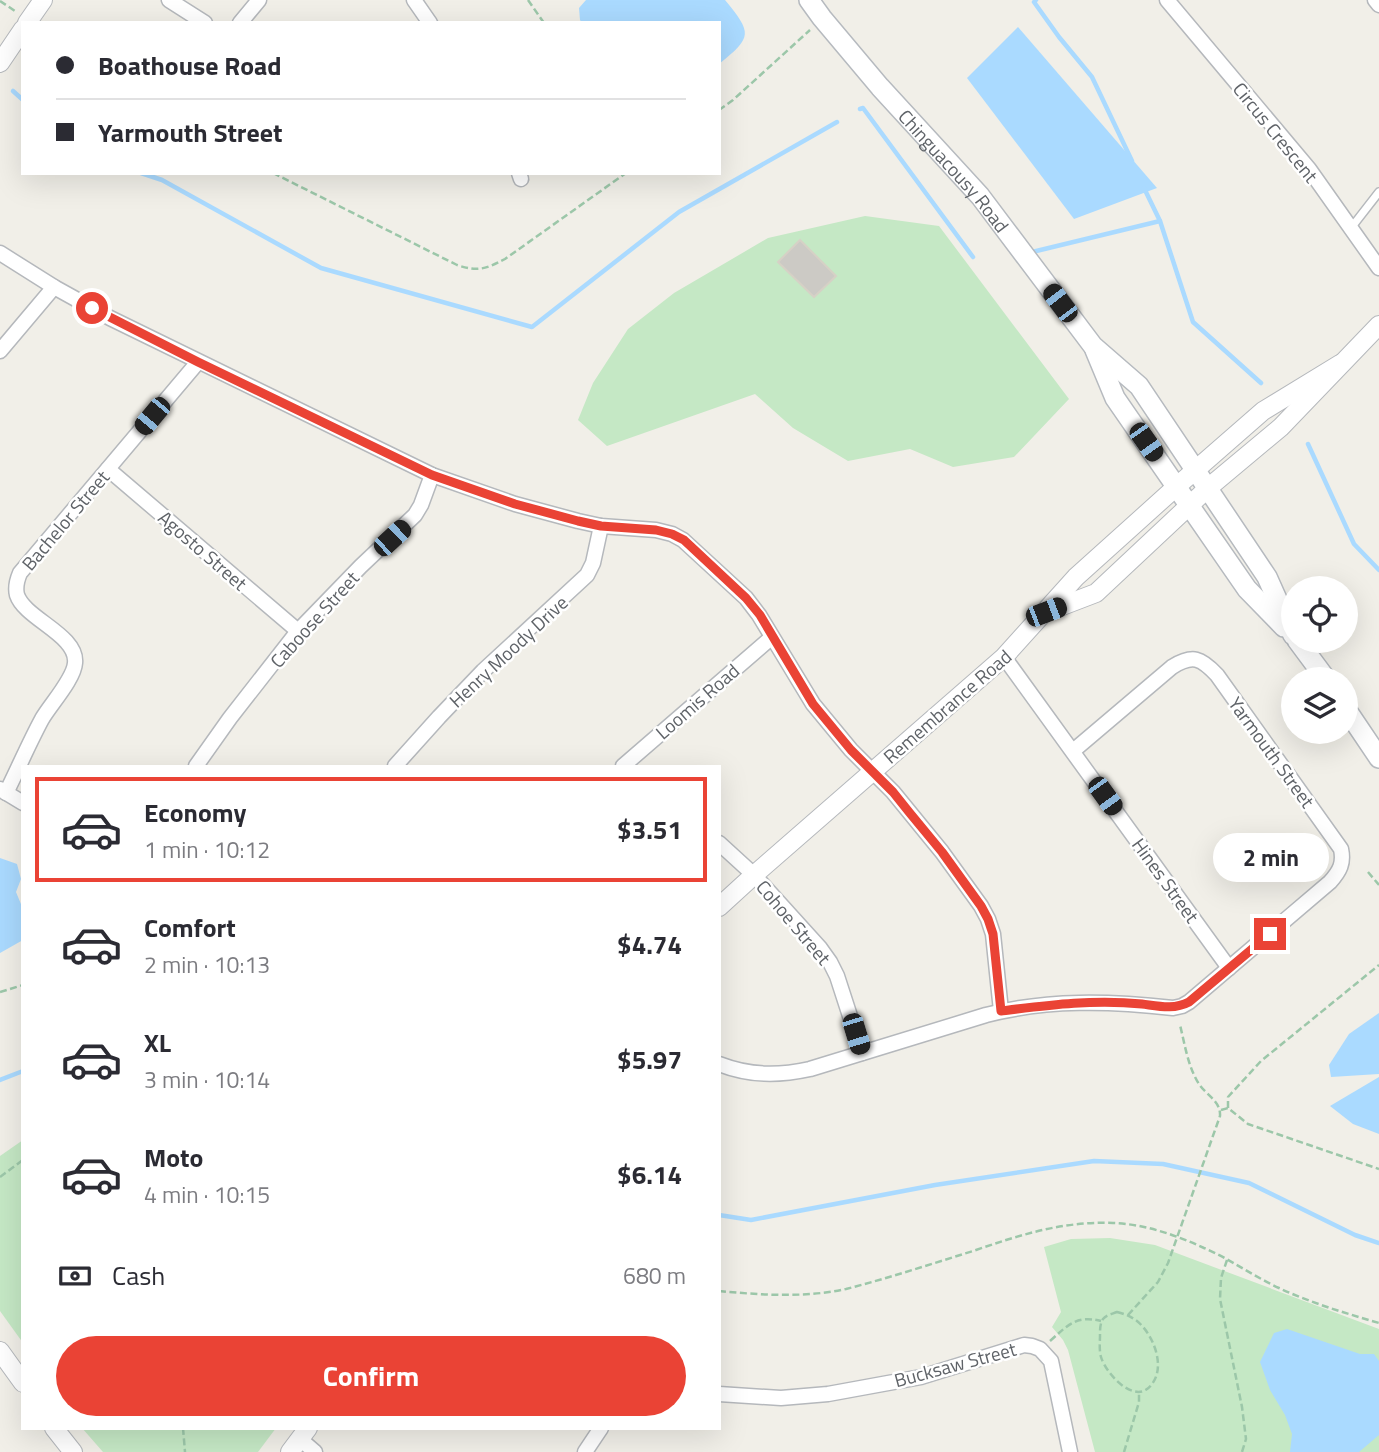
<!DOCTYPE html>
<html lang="en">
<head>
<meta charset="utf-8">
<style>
  :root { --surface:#fff; --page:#f7f7f7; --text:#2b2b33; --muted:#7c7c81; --line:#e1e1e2; --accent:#ea4335 }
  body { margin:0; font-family:"Titillium Web",sans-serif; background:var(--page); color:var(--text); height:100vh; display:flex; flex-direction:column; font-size:26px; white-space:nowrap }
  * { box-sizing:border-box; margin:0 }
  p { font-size:23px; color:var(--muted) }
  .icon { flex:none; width:38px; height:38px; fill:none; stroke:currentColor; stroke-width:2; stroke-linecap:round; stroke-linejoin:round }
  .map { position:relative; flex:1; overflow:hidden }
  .side { position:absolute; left:21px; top:765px; width:700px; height:665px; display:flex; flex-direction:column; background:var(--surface); border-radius:0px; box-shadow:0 7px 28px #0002 }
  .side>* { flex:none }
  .hud { position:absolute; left:21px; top:21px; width:700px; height:154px; border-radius:0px; box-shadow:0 7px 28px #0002; display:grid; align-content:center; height:154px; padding:0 35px; background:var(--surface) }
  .buttons { position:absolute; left:1281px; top:576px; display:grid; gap:14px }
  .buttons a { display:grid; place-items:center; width:77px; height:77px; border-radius:50%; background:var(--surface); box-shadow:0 7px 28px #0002; font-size:35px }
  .end { position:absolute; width:32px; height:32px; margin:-16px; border:9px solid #ea4335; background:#fff; box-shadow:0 0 0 4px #fff }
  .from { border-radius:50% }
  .bubble { position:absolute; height:49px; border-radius:24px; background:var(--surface); box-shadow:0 7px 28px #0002; font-size:23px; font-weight:700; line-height:49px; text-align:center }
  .car { position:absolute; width:21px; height:42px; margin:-21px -10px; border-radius:9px; box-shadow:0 0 5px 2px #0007; background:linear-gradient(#222 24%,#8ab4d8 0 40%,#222 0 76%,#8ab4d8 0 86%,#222 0) }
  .hud b { display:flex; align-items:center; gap:24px; height:66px; font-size:26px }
  .hud b+b { border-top:2px solid var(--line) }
  .hud i { width:18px; height:18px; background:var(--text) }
  ul { padding:12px 0 0; list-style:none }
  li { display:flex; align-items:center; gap:21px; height:105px; margin:0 14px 10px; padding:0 21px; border:4px solid transparent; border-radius:0px }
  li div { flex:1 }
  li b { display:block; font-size:26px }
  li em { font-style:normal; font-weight:700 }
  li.on { border-color:var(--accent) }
  li>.icon { width:63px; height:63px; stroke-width:1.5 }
  .pay { display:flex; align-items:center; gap:18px; height:77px; padding:0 35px; font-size:26px }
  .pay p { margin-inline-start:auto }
  .button { display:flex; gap:14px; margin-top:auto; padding:14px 35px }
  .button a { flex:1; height:80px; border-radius:42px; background:var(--accent); color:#fff; font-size:28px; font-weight:700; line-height:80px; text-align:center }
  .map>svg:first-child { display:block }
  .green { fill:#c5e8c5 }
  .water { fill:#aadaff }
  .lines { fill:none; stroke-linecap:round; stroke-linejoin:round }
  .stream { stroke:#aadaff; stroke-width:4.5 }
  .building { fill:#cccac5; stroke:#d6d1c6; stroke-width:2 }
  .service-casing { stroke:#b5b8bc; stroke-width:10 }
  .minor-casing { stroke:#b5b8bc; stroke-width:17 }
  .tertiary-casing { stroke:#b5b8bc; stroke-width:20 }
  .secondary-casing { stroke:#b6babf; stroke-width:22 }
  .path { stroke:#9cc7a9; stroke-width:2.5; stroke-dasharray:7 3.5; stroke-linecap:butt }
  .service { stroke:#fff; stroke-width:7 }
  .minor { stroke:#fff; stroke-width:14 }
  .tertiary { stroke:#fff; stroke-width:18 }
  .secondary { stroke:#fff; stroke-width:19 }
  .route { stroke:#ea4335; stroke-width:9 }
  .labels { text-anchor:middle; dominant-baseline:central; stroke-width:5; stroke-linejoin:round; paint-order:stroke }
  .street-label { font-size:19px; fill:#5f6368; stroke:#fff }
</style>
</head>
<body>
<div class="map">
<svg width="1379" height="1452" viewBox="0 0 1379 1452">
  <rect width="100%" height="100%" fill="#f1efe8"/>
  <g class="green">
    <polygon points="865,216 939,226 1069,399 1014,457 953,467 910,449 848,461 793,428 755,394 607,446 578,420 593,383 628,329 674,293 768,238"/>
    <polygon points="23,1140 23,1343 0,1311 0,1156"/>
    <polygon points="1110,1238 1155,1245 1379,1329 1379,1452 1095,1452 1068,1350 1063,1340 1052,1327 1061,1312 1044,1247 1071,1239"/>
    <polygon points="82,1428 276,1428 258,1452 103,1452"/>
  </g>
  <g class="water">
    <path d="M586,0H725C752,33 753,37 719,64V23H582L580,20L579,8Z"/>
    <polygon points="1018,27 1157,188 1074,219 967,78"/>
    <polygon points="0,858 17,864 21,879 16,892 23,909 23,940 0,953"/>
    <polygon points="1379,1013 1379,1074 1331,1077 1329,1065 1349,1034"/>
    <polygon points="1379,1077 1379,1134 1353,1124 1330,1106"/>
    <polygon points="1287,1329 1360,1354 1374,1354 1379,1361 1379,1435 1359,1452 1290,1452 1292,1434 1285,1415 1270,1390 1260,1362 1274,1333"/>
  </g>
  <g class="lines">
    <g class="stream">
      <polyline points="1036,0 1034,2 1059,37 1092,77 1132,161"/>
      <polyline points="13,91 23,100"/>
      <polyline points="860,109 863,108 973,257"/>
      <polyline points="141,173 162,180 321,268 532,327 679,212 837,122"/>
      <polyline points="1144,188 1160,221 1193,322 1261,383"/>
      <polyline points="1028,253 1160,221"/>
      <polyline points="1308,444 1354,544 1379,570"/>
      <polyline points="0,1080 23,1071"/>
      <polyline points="719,1215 751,1220 935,1185 1094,1161 1163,1164 1249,1183 1355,1235 1379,1243"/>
    </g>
  </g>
  <polygon class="building" points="800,240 836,276 814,297 778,262"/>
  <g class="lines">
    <g class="service-casing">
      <polyline id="service" points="1351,228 1379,192"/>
    </g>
    <g class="minor-casing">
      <g id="minor">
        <polyline points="169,0 205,23"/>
        <polyline points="414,0 430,23"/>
        <polyline points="1167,0 1309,169 1379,268"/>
        <polyline points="1375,0 1379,5"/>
        <polyline points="240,23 259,0"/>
        <polyline points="519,173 521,179"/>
        <polyline points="0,253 54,287 110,318 432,475 515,504 578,521 601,526 656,530 672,534 683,540 746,598 759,615 813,704 851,750 893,792 942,852 981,906 988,919 993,934 1001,1011"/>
        <polyline points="0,351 54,287"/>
        <polyline points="108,469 298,631"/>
        <polyline points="1004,657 1229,968"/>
        <polyline points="196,766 230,718 298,631 361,566 415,515 421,505 432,475"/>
        <polyline points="395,766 439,717 483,671 587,575 593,563 601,526"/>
        <polyline points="623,766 772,637"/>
        <polyline points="0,789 23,803"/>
        <path d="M6,793C18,769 29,743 42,719C50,705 74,679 75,663C78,635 25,619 17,595C15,587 17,580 20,573L198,362"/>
        <polyline points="719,843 754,875 820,948 830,962 837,976 862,1053"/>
        <path d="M719,1064C750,1076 778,1076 810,1069L986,1015C1048,999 1110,1001 1173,1008L1182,1006L1189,1002L1330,882C1340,871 1344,863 1341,849L1217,675C1201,658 1193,654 1172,667L1073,751"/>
        <polyline points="719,1394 781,1398 828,1394 921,1377 1024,1345 1032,1346 1040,1349 1051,1361 1070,1452"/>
        <polyline points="300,1439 315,1452"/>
        <polyline points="585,1452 601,1428"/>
      </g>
    </g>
    <g class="tertiary-casing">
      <g id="tertiary">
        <polyline points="27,23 43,0"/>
        <polyline points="0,63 23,29"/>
        <polyline points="1049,611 1096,593 1208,488 1281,427 1379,325"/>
        <polyline points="719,907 754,875 1004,657 1076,577 1176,487 1263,411 1340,364"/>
        <polyline points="0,1351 23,1383"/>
        <polyline points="54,1428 73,1452"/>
        <polyline points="290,1452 308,1428"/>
      </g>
    </g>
    <g class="secondary-casing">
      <g id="secondary">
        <path id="s1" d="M809,0L822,18L880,87L980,196L1093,346L1139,386L1267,577L1293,635"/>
        <polyline points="1095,350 1115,398 1247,589 1284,627"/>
        <polyline points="1297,640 1326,679"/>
        <polyline points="1346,709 1379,758"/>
      </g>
    </g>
    <g class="path">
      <polyline points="528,0 544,23"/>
      <polyline points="0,1 15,11"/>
      <polyline points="719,110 733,100 810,30"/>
      <path d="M273,173L457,265C478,272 486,269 505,259L626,173"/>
      <polyline points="1368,872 1379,885"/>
      <polyline points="0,992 23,985"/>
      <polyline points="1228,1108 1228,1097 1261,1061 1379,965"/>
      <polyline points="1221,1110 1228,1108 1248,1124 1379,1169"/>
      <polyline points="0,1177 23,1160"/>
      <polyline points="1227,1260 1221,1278 1220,1299 1242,1407 1246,1439 1242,1452"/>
      <path d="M719,1291C761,1295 805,1298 846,1289C889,1278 931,1264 973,1251C1020,1235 1062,1221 1113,1223C1144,1224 1176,1235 1204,1248C1230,1259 1253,1276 1279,1288C1311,1303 1345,1313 1379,1323"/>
      <path d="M1117,1312C1125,1314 1130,1316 1137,1321C1153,1334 1166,1366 1152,1384C1136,1407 1106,1374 1101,1357C1099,1350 1100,1342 1100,1335C1100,1330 1100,1323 1103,1319C1106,1315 1112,1314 1117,1312Z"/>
      <path d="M1128,1315L1158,1282L1168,1263L1220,1116C1221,1101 1206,1095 1199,1084C1188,1067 1185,1045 1180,1025"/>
      <path d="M1050,1341C1068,1325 1076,1315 1101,1321"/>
      <polyline points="183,1428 185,1452"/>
      <polyline points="1124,1452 1139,1402 1139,1393"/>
    </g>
    <use href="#service" class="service"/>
    <use href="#minor" class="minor"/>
    <use href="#tertiary" class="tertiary"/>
    <use href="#secondary" class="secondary"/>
  </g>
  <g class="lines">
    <path class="route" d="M92,308L198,362L432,475L515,504L578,521L601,526L656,530L672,534L684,540L746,598L760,615L813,704L851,750L893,792L909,812L942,852L981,906L988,919L993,934L1001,1011C1049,1005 1094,999 1142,1004C1158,1006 1174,1010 1189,1002L1270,934"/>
  </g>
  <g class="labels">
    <g class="street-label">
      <text transform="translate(1276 132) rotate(51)">Circus Crescent</text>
      <text stroke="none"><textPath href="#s1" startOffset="224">Chinguacousy Road</textPath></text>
      <text transform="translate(65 520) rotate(-50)">Bachelor Street</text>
      <text transform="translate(203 550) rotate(41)">Agosto Street</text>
      <text transform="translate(314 619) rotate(-48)">Caboose Street</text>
      <text transform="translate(508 651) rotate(-43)">Henry Moody Drive</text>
      <text transform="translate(697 701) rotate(-41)">Loomis Road</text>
      <text transform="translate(947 706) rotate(-41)">Remembrance Road</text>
      <text transform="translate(1272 752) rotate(54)">Yarmouth Street</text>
      <text transform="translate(1166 880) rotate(54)">Hines Street</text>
      <text transform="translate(794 922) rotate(50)">Cohoe Street</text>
      <text transform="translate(955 1364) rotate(-15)">Bucksaw Street</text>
    </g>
  </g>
</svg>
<div class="buttons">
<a><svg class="icon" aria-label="locate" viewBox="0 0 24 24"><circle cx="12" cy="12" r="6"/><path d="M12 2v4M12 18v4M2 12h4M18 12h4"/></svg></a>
<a><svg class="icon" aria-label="layers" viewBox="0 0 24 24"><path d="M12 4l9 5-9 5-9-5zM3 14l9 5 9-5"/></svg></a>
</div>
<i class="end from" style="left:92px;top:308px"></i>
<i class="end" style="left:1270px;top:934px"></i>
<div class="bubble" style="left:1213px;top:833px;width:116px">2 min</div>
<i class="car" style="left:1060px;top:303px;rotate:323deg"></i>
<i class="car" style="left:152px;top:416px;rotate:220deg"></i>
<i class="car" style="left:1146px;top:442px;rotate:145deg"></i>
<i class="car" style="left:392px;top:538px;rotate:47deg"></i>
<i class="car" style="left:1046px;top:612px;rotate:69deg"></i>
<i class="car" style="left:1105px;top:796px;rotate:144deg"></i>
<i class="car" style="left:856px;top:1034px;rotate:163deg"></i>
<div class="hud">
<b><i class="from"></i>Boathouse Road</b>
<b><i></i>Yarmouth Street</b>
</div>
<section class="side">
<ul>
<li class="on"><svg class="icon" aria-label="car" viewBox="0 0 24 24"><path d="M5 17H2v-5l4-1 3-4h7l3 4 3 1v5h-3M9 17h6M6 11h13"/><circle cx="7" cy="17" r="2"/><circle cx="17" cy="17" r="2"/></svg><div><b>Economy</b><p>1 min · 10:12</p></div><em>$3.51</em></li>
<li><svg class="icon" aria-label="car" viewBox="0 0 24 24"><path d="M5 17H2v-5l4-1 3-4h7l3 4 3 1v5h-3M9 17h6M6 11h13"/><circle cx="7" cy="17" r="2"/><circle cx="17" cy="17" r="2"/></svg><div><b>Comfort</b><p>2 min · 10:13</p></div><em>$4.74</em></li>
<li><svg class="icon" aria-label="car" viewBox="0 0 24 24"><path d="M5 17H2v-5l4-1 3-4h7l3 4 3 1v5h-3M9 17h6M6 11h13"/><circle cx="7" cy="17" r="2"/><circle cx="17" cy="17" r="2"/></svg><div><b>XL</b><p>3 min · 10:14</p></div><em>$5.97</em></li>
<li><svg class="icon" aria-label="car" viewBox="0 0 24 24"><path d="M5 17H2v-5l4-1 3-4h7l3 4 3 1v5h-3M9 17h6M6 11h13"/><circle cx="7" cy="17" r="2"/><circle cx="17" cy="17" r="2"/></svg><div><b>Moto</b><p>4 min · 10:15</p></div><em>$6.14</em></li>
</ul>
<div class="pay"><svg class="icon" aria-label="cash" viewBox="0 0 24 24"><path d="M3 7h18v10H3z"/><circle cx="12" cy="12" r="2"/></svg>Cash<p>680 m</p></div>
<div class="button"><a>Confirm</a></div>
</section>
</div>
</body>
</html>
